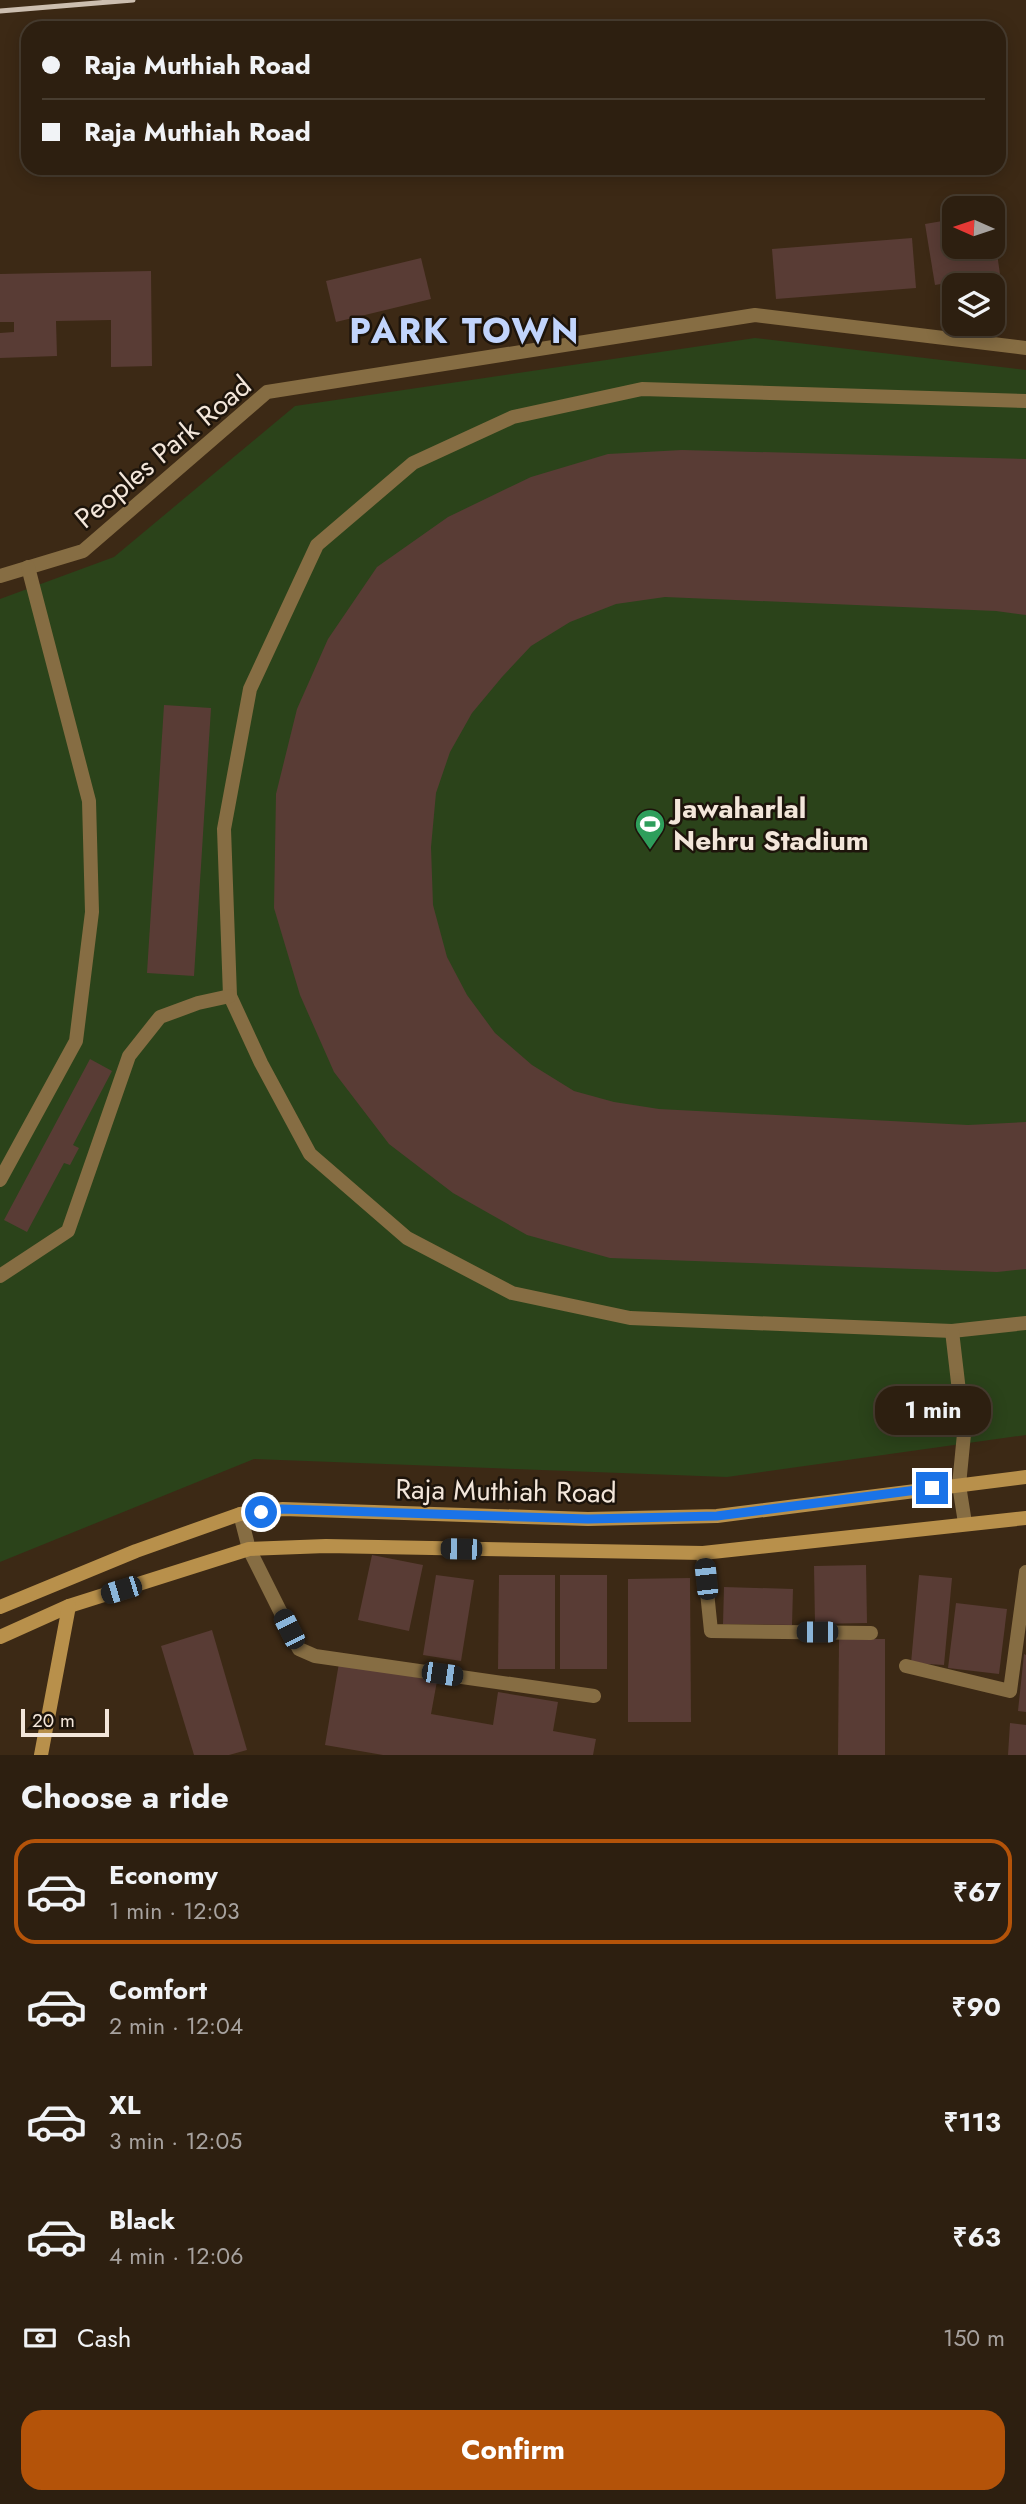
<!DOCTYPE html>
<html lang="en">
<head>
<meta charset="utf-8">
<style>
  :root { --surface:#2d1f10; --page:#352719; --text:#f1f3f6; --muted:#a7a29f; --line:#483d30; --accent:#b45309 }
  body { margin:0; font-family:Jost,sans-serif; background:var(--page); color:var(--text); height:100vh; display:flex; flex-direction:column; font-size:26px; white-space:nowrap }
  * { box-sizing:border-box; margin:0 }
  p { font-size:23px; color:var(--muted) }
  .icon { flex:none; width:38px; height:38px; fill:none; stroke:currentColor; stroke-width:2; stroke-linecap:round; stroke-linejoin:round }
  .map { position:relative; height:1755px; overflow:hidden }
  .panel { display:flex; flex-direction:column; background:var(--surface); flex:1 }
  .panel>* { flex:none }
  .banner { position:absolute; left:21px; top:21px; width:985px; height:154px; border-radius:21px; box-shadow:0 4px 18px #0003,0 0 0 2px var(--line); display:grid; align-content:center; height:154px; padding:0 21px; background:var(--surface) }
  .needle { width:46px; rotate:273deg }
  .buttons { position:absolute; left:942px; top:196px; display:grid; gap:14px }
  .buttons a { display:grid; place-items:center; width:63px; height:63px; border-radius:14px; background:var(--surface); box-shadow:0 4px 18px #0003,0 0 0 2px var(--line); font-size:35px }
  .scale { position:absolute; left:21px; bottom:18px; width:88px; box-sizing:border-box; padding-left:7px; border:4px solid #f3e6da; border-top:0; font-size:19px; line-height:24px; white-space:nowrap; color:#f3e6da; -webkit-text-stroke:5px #1d140b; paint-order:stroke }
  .end { position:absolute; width:32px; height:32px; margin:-16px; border:9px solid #1a73e8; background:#fff; box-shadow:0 0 0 4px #fff }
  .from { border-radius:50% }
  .bubble { position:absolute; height:49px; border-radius:21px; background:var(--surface); box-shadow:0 4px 18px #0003,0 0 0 2px var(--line); font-size:23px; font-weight:700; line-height:49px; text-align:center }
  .car { position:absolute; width:21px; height:42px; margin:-21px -10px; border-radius:9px; box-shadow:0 0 5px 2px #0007; background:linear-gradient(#222 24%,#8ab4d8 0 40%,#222 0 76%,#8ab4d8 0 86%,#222 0) }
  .banner b { display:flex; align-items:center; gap:24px; height:66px; font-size:26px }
  .banner b+b { border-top:2px solid var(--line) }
  .banner i { width:18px; height:18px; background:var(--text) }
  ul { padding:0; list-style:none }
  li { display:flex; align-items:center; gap:21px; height:105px; margin:0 14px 10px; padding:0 7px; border:4px solid transparent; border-radius:21px }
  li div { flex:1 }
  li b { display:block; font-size:26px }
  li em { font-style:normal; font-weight:700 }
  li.on { border-color:var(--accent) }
  li>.icon { width:63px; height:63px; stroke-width:1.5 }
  h2 { padding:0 21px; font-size:32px; line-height:84px }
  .pay { display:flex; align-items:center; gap:18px; height:77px; padding:0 21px; font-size:26px }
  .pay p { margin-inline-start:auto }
  .cta { display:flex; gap:14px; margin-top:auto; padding:14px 21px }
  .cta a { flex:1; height:80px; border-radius:21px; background:var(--accent); color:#fff; font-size:28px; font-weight:700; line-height:80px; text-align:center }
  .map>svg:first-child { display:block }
  .green { fill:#2b431a }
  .building { fill:#593c35 }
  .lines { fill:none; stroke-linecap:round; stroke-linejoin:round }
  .lane { stroke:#866d43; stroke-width:14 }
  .street { stroke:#866d43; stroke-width:14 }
  .secondary { stroke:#b8904b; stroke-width:14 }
  .rail { stroke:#ccbeb0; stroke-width:5 }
  .route { stroke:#1a73e8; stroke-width:9 }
  .labels { text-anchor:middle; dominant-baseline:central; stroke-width:5; stroke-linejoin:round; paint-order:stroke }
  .street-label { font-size:28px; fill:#f3e6da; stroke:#1d140b }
  .poi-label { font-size:28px; font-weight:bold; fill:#f3e6da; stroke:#1d140b; text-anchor:start }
  .district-label { font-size:35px; font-weight:bold; letter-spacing:2px; fill:#c1d4fc; stroke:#1d140b }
</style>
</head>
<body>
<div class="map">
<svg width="1026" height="1755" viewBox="0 0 1026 1755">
  <rect width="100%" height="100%" fill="#3c2915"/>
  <polygon class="green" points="755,338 1026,370 1026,1435 727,1477 254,1459 0,1562 0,599 114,557 295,406"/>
  <g class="building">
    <polygon points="954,219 954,247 992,247 994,233 1000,274 935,285 925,224"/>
    <polygon points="912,238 916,288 776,299 772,249"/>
    <polygon points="421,258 431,299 336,322 326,281"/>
    <polygon points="151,271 152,366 111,367 111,320 56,321 57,356 0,358 0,333 14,332 14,322 0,322 0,274"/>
    <polygon points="682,450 1026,459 1026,615 996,611 665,597 616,604 570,622 531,646 502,677 472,713 450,752 436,793 431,847 433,905 447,957 467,995 495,1033 532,1065 574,1091 614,1102 659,1109 968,1125 1026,1122 1026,1269 997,1272 610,1258 527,1235 453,1193 389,1144 334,1072 300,995 274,908 276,794 297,709 328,639 377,567 448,517 531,477 608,454"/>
    <polygon points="164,705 211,708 194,976 147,973"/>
    <polygon points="90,1059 112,1071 73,1145 79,1148 70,1165 64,1163 27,1232 4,1220"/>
    <polygon points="372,1555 423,1565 409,1631 358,1620"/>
    <polygon points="866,1565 867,1623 815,1624 814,1566"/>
    <polygon points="436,1575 474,1580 461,1661 423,1655"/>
    <polygon points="499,1575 555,1575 555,1669 498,1669"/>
    <rect x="560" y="1575" width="47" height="94"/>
    <polygon points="919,1575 952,1578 944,1665 911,1663"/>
    <polygon points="690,1578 691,1722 628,1722 628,1579"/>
    <polygon points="724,1587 793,1589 792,1625 723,1624"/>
    <polygon points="956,1603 1007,1609 999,1674 948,1668"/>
    <polygon points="212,1630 247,1750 229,1755 194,1755 161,1646"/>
    <polygon points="839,1639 885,1639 885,1755 838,1755"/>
    <polygon points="1024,1654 1026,1655 1026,1712 1018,1711"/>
    <polygon points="339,1663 437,1681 431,1714 493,1725 498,1692 558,1702 553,1731 596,1739 593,1755 383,1755 325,1745"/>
    <polygon points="1010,1723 1026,1725 1026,1755 1008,1755"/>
  </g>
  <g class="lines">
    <g class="lane">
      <polyline points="1026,401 642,389 513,417 413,463 317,545 250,689 224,829 230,996 261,1063 310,1154 407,1238 512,1293 630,1318 952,1331 1026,1323"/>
      <polyline points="0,576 83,551 267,392 755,315 1026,348"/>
      <polyline points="0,1180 76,1041 92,912 89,801 28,567"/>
      <polyline points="0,1276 68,1231 129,1056 160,1017 198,1003 230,996"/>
      <polyline points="952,1331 964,1434 959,1485 965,1523"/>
      <polyline points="249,1549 299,1649 315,1656 594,1696"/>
    </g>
    <g class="street">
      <polyline points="240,1514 249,1549"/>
      <polyline points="703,1553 711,1631 871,1633"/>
      <polyline points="906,1666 1010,1691 1026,1572"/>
    </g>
    <g class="secondary">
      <polyline points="0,1607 136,1551 240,1514 283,1509 588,1519 717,1516 1026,1477"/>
      <polyline points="0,1637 69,1606 249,1549 326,1546 703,1553 1026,1518"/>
      <polyline points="41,1755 69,1606"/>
    </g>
    <polyline class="rail" points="0,11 133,0"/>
  </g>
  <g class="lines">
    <polyline class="route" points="261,1512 282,1509 588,1519 717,1516 932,1488"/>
  </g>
  <defs>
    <g id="stadium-pin" transform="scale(1.575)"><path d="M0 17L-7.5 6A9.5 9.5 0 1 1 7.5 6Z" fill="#2e9e5b" stroke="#1d140b"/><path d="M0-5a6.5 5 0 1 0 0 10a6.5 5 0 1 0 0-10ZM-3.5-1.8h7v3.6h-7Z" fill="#fff"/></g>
  </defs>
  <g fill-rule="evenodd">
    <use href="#stadium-pin" x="650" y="824"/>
  </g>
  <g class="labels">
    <g class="street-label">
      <text transform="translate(163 452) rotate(-40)">Peoples Park Road</text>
      <text transform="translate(506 1491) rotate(1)">Raja Muthiah Road</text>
    </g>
    <g class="poi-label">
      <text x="673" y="808">Jawaharlal<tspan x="673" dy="32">Nehru Stadium</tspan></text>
    </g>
    <g class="district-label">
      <text x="465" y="331">PARK TOWN</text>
    </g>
  </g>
</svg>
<div class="buttons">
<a><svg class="needle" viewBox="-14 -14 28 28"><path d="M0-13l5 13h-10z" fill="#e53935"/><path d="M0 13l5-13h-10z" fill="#a7a29f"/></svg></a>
<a><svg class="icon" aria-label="layers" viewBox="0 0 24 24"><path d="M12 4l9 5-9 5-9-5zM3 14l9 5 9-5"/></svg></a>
</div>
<div class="scale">20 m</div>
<i class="end from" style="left:261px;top:1512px"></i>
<i class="end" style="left:932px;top:1488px"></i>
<div class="bubble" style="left:875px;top:1386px;width:116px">1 min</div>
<i class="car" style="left:461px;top:1549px;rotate:271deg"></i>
<i class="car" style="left:706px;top:1579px;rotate:354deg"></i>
<i class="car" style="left:121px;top:1590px;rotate:253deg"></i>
<i class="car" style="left:289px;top:1629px;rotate:333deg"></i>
<i class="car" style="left:817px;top:1632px;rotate:270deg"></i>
<i class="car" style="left:442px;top:1674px;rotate:98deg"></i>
<div class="banner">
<b><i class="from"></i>Raja Muthiah Road</b>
<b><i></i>Raja Muthiah Road</b>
</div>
</div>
<section class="panel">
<h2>Choose a ride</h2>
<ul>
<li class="on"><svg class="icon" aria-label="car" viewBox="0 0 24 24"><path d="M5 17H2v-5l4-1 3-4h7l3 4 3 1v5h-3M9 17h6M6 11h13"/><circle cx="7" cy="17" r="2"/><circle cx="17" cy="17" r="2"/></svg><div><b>Economy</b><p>1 min · 12:03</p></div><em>₹67</em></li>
<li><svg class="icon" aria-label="car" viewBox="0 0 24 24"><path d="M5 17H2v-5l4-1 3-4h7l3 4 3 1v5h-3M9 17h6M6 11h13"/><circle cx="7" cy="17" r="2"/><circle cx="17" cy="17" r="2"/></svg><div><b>Comfort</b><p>2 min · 12:04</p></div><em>₹90</em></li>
<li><svg class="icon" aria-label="car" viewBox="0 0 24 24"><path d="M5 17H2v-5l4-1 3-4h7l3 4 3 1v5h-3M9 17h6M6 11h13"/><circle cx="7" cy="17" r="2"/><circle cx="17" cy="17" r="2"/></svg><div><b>XL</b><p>3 min · 12:05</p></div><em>₹113</em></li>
<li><svg class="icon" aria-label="car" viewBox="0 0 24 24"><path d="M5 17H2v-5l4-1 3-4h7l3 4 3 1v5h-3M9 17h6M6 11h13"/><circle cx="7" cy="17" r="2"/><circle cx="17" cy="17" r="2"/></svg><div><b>Black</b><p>4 min · 12:06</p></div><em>₹63</em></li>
</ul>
<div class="pay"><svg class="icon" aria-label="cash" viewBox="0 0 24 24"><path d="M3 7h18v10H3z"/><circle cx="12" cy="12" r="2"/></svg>Cash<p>150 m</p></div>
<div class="cta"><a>Confirm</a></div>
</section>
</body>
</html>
